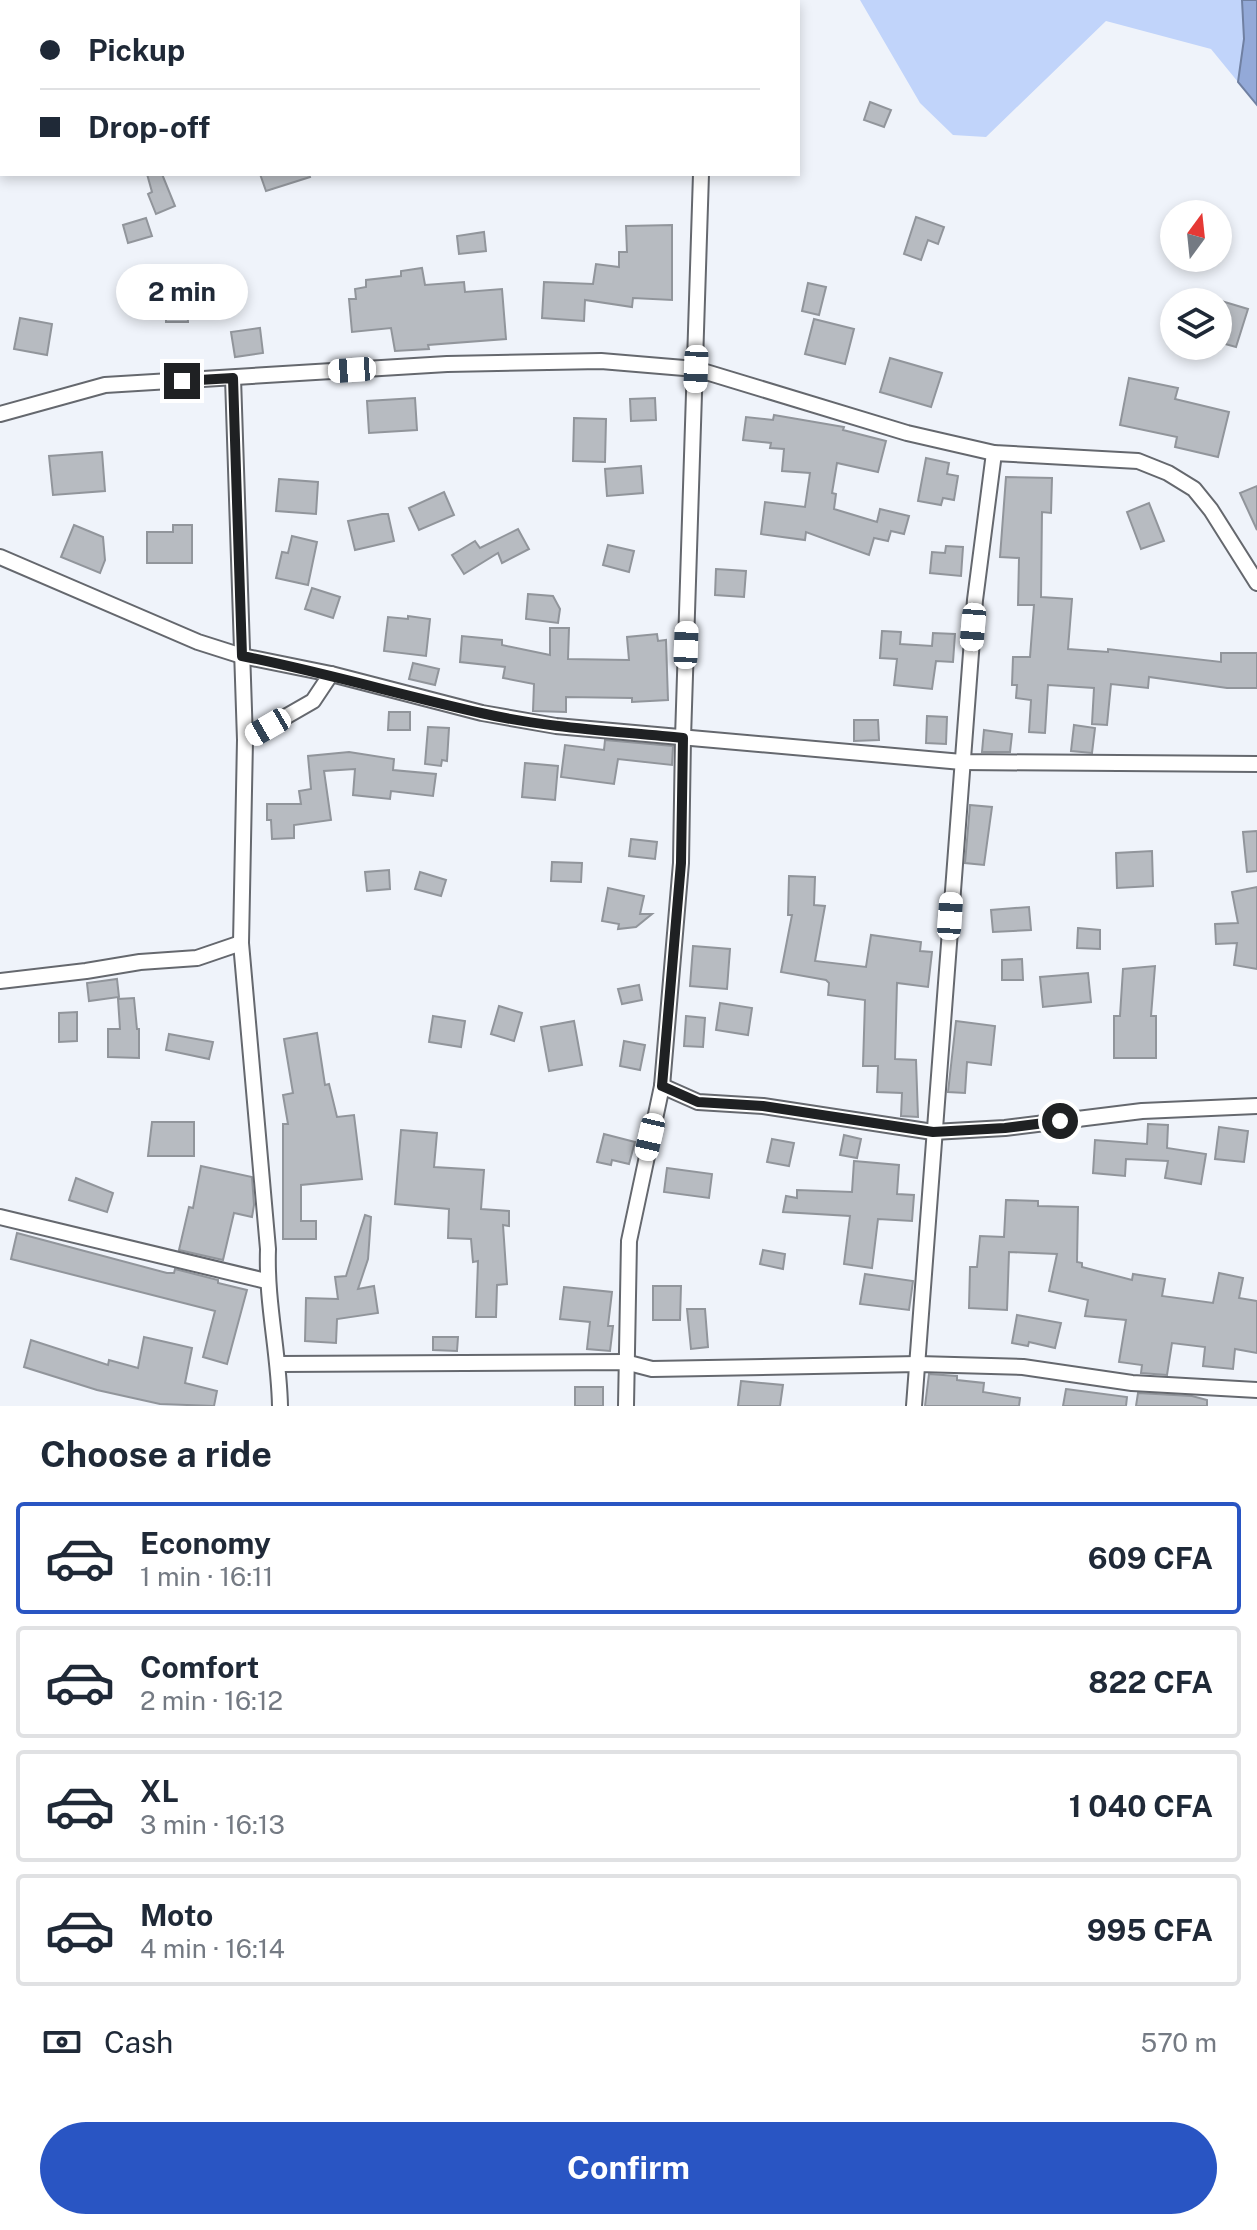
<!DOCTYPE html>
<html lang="en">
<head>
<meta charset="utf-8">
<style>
  :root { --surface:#fff; --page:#f6f6f7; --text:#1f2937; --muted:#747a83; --line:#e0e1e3; --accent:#2955c3 }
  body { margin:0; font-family:"Public Sans",sans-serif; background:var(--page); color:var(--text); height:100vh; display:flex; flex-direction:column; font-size:30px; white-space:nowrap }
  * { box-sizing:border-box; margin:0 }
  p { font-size:26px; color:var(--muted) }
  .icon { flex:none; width:44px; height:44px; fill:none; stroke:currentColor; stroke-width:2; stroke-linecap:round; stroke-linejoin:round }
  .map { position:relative; height:1406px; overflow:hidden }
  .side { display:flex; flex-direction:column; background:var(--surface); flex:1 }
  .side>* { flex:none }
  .banner { position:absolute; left:0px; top:0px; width:800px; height:176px; box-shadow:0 4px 12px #0003; display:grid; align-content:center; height:176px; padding:0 40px; background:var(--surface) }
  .needle { width:52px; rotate:15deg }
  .fabs { position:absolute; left:1160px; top:200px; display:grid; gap:16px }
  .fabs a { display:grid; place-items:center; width:72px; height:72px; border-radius:50%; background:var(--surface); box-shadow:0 4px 12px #0003; font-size:40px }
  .end { position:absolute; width:36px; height:36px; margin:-18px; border:10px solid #1f2123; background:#fff; box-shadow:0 0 0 4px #fff }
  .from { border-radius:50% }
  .bubble { position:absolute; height:56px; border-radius:28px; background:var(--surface); box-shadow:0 4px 12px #0003; font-size:26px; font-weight:700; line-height:56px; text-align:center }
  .car { position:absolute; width:24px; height:48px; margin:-24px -12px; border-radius:10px; box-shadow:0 0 6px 2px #0007; background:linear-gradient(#fff 24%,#345 0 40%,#fff 0 76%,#345 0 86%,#fff 0) }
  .banner b { display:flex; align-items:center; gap:28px; height:76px; font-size:30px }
  .banner b+b { border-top:2px solid var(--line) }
  .banner i { width:20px; height:20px; background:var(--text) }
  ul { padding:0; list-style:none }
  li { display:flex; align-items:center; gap:24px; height:112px; margin:0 16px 12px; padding:0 24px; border:4px solid var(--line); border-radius:8px }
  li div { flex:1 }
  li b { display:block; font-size:30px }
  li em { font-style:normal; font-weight:700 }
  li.current { border-color:var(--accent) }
  li>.icon { width:72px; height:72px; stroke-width:1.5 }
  h2 { padding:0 40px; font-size:36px; line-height:96px }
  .pay { display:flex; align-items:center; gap:20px; height:88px; padding:0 40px; font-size:30px }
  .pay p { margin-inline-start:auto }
  .action { display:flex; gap:16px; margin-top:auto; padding:16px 40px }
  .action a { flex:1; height:92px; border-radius:48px; background:var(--accent); color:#fff; font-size:32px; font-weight:700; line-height:92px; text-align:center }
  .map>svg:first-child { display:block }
  .green { fill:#c1d4fa }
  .water { fill:#93a9d8; stroke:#7080a2; stroke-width:2 }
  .building { fill:#b7bbc1; stroke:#91959b; stroke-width:2 }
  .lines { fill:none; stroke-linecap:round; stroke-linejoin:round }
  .street-casing { stroke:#65686e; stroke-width:18 }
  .street { stroke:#fff; stroke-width:14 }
  .route { stroke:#1f2123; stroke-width:10 }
</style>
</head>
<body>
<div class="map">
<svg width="1257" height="1406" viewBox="0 0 1257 1406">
  <rect width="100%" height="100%" fill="#eff3fa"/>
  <g class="green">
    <polygon points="296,0 685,0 299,2"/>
    <polygon points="860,0 1242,0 1244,39 1238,82 1211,49 1106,21 986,137 953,135 920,103"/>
  </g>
  <polygon class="water" points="1242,0 1257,0 1257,105 1238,82 1244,39"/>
  <g class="building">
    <polygon points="870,102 891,110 884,127 864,120"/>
    <polygon points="147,174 162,174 175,206 156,214 148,194 152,192"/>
    <polygon points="260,174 309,174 310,177 266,191"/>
    <polygon points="916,217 944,227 938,244 928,240 921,260 904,254"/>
    <polygon points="146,218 152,236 128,243 123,225"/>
    <polygon points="672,225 672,300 633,298 632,307 585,300 584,321 542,318 544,282 593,284 596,264 619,267 619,252 627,252 626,226"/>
    <polygon points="484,232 486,251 459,254 457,236"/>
    <polygon points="422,268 425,285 464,282 465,292 502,289 506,339 428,345 429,349 395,351 391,328 352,332 349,299 356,299 355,289 366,287 366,280 401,276 401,271"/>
    <polygon points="808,283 826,287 819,315 802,311"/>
    <polygon points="166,295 187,295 188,322 166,322"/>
    <polygon points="1218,300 1248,309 1236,347 1218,342"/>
    <polygon points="20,318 52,324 47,355 14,349"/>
    <polygon points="814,319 854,329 845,364 805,354"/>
    <polygon points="260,328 263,353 235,357 231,332"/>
    <polygon points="890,358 942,373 931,407 880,392"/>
    <polygon points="1129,378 1178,388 1175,399 1229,412 1218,457 1175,447 1177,437 1120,425"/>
    <polygon points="415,398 417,430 369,433 367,401"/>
    <polygon points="655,398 656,420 631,421 630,399"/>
    <polygon points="774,415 844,427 843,430 886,441 878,472 837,463 832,493 836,494 834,509 877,522 880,509 909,516 904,534 891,531 888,541 874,538 869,555 806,532 805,540 761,534 765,502 805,507 810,473 782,471 784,449 770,448 771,443 743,440 746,417 773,420"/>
    <polygon points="574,418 606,419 605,462 573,461"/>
    <polygon points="102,452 105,491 53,495 49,456"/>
    <polygon points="926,458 949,463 947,474 958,476 954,500 943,498 941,505 918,501"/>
    <polygon points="641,466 643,493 607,496 605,469"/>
    <polygon points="1006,477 1052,478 1051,513 1042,512 1041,597 1072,599 1068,649 1108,652 1108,649 1221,662 1221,653 1257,653 1257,688 1227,688 1149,677 1148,688 1111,684 1107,725 1092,724 1094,688 1048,685 1045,733 1029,732 1031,700 1016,698 1017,685 1012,685 1013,657 1030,657 1034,605 1018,605 1019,558 1000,557"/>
    <polygon points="279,479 318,482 316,514 276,511"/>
    <polygon points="1257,486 1257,530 1240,493"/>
    <polygon points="444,492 454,515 419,530 409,508"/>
    <polygon points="1149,503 1164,541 1141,549 1127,512"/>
    <polygon points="382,514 388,514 394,541 355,550 348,521"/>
    <polygon points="74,525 103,537 105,560 100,573 61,557"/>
    <polygon points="173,525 192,525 192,563 147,563 147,532 173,532"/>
    <polygon points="518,529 529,549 502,563 498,553 464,574 452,555 475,541 480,548"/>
    <polygon points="292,536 317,542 308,585 276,578 282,552 288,553"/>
    <polygon points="608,545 634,551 629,572 603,565"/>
    <polygon points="946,546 963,547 961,576 930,573 932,552 945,553"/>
    <polygon points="716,569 746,571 744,597 715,595"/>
    <polygon points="312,588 340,597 333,618 305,609"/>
    <polygon points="528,594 553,596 560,609 558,623 526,619"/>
    <polygon points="408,616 430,619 426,656 384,651 388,617 408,619"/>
    <polygon points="550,628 569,628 568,659 629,660 627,637 657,634 658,641 666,640 668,700 632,702 632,698 566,697 566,712 533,711 534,684 503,678 505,667 460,662 462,636 502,640 502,645 550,655"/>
    <polygon points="882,631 901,632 900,644 932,646 933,633 955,634 953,662 936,661 932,689 894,685 897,659 880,658"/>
    <polygon points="413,663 439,669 435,685 409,679"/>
    <polygon points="389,712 410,712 410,730 388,730"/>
    <polygon points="927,716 947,717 946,744 926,743"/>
    <polygon points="854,720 878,720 879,740 854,741"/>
    <polygon points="1074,725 1095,728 1092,753 1071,751"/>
    <polygon points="428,727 449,728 447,761 442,760 441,766 425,764"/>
    <polygon points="984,730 1012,734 1010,752 982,752"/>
    <polygon points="605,740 673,746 672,765 618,759 614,784 561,777 565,745 604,750"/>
    <polygon points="349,752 394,759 393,770 436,774 433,796 391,791 390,799 353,795 355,769 324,771 331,820 294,825 294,838 272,839 271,820 267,820 267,804 301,804 299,791 311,789 308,756"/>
    <polygon points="525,763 558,766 555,800 522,797"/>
    <polygon points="970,805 992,807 984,865 965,863"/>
    <polygon points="1257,831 1257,871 1247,872 1243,832"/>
    <polygon points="631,839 657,842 655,859 629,856"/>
    <polygon points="1152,851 1153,886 1117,888 1116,853"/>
    <polygon points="552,862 582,863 581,882 551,881"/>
    <polygon points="389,870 390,889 367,891 365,872"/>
    <polygon points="420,872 446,880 441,896 415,889"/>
    <polygon points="789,876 815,877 814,905 825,906 815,961 866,967 871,935 921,942 920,951 932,952 928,987 897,983 895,1059 916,1060 918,1117 901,1116 902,1093 877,1092 878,1066 863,1066 865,1000 828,995 829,983 826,980 781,972 792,915 788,915"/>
    <polygon points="1257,887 1257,969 1234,965 1237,943 1216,944 1215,924 1238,923 1232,892"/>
    <polygon points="608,888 644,896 640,914 652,914 636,927 618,929 619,924 602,921"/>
    <polygon points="1029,907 1031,930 993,932 991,910"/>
    <polygon points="1078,928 1100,930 1100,949 1077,948"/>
    <polygon points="693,946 730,949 727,989 690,986"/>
    <polygon points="1022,959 1023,980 1002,980 1002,960"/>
    <polygon points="1155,966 1151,1016 1156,1016 1156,1058 1114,1058 1114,1016 1120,1016 1123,969"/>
    <polygon points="1088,973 1091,1002 1043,1007 1040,977"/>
    <polygon points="117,979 119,997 89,1001 87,983"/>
    <polygon points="639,985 642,1000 622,1004 618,989"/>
    <polygon points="134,998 137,1029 139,1029 139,1058 108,1057 108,1029 120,1029 118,999"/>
    <polygon points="720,1003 752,1008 748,1035 716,1030"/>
    <polygon points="499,1006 522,1013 514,1041 491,1034"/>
    <polygon points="77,1012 77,1041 59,1042 59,1013"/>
    <polygon points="433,1016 465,1021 461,1047 429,1042"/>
    <polygon points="686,1016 705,1018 703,1047 684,1046"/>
    <polygon points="574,1021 582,1065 549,1071 541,1027"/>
    <polygon points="956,1021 995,1026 991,1065 967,1062 965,1093 948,1092"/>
    <polygon points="317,1033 325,1085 329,1084 337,1117 354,1115 362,1179 301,1185 301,1221 316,1221 316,1239 283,1239 283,1124 288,1124 283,1095 293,1093 284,1039"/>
    <polygon points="169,1034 213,1042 209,1059 166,1050"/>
    <polygon points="624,1041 645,1045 640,1070 620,1066"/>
    <polygon points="152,1122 194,1122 194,1156 148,1156"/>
    <polygon points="1148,1124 1168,1125 1167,1148 1206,1154 1201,1184 1165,1178 1168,1161 1126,1159 1125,1176 1093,1173 1095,1140 1147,1144"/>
    <polygon points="1219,1127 1248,1131 1244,1162 1215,1159"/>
    <polygon points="401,1130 437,1133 434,1167 484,1170 481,1209 509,1211 509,1226 503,1225 507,1284 497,1285 496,1317 476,1317 478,1261 473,1262 471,1239 448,1238 449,1209 395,1204"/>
    <polygon points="604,1134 635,1142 629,1164 612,1160 611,1165 597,1162"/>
    <polygon points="844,1135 861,1139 857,1158 840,1155"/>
    <polygon points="772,1139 794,1143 789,1166 767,1162"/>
    <polygon points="854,1161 899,1165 897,1194 914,1195 912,1221 878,1219 872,1268 844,1264 850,1216 783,1212 786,1196 797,1198 797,1190 852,1192"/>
    <polygon points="201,1166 252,1177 254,1205 252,1217 234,1213 223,1260 179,1250 189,1207 193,1208"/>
    <polygon points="667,1168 712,1174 709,1198 664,1192"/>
    <polygon points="76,1178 113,1193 107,1212 69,1200"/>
    <polygon points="1006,1200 1038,1201 1038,1206 1078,1207 1077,1262 1082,1263 1082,1267 1132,1280 1133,1274 1165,1279 1162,1296 1213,1303 1219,1273 1243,1278 1239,1298 1257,1301 1257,1353 1235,1349 1233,1369 1203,1366 1205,1347 1172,1343 1167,1375 1141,1373 1142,1365 1119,1362 1126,1320 1085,1316 1088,1300 1049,1291 1057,1254 1009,1252 1007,1310 969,1308 970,1267 977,1267 980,1236 1004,1237"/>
    <polygon points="365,1215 371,1217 368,1259 358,1289 374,1286 378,1313 337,1319 336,1343 305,1341 306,1298 338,1299 335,1277 346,1276"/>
    <polygon points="17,1233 167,1273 174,1273 175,1269 218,1280 218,1283 247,1290 227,1364 203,1357 215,1311 11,1259"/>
    <polygon points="763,1250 785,1254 783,1269 760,1264"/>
    <polygon points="865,1274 913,1281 909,1310 860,1304"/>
    <polygon points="653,1286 681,1286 680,1320 653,1320"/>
    <polygon points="564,1287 612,1292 608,1326 613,1326 610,1351 587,1349 590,1322 560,1319"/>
    <polygon points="687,1309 705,1309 708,1347 691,1349"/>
    <polygon points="1017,1315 1061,1323 1055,1348 1029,1342 1028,1346 1012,1343"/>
    <polygon points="144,1337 192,1348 185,1383 217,1391 214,1406 160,1404 97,1390 24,1367 31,1340 108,1365 109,1360 138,1368"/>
    <polygon points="433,1337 458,1337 457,1351 433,1350"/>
    <polygon points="929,1374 957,1376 957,1380 984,1383 983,1392 1020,1398 1019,1406 925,1406"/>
    <polygon points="741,1381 783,1385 780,1406 738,1406"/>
    <rect x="575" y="1387" width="28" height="19"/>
    <polygon points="1066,1389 1127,1397 1126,1406 1063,1406"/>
    <polygon points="1138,1393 1192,1396 1207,1400 1207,1406 1136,1406"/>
  </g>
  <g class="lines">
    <g class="street-casing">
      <g id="street">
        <polyline points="705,2 705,0"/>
        <path d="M233,378L245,740L241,943L268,1249C266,1302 279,1353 280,1406"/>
        <polyline points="0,414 105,385 447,364 601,361 696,369 907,433 994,453 1138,461 1168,473 1194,489 1211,510 1257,583"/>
        <polyline points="0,557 198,642 242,656 331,674 482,713 556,726 962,762 1257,764"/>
        <polyline points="245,740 313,701 331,674"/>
        <polyline points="0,981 86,971 140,962 197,958 241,943"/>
        <polyline points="662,1086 698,1102 763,1106 933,1132 1005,1128 1142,1111 1257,1106"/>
        <polyline points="0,1217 266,1281"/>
        <polyline points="279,1364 625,1362 652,1369 918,1364 1023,1367 1132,1383 1257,1390"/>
        <polyline points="626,1406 629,1241 662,1086 681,863 683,738 701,174"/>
        <polyline points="914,1406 975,600 994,453"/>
      </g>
    </g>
    <use href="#street" class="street"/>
  </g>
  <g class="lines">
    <path class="route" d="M182,381L233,378L242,656C322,672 401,695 481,713C547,728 615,731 683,738L681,863L662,1086L698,1102L763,1106L933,1132L1005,1128L1060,1121"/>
  </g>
</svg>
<div class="fabs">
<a><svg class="needle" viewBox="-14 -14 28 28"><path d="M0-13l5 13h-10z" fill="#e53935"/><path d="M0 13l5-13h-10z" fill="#747a83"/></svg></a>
<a><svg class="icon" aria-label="layers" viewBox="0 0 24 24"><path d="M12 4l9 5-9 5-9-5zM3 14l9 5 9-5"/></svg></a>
</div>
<i class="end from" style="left:1060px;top:1121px"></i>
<i class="end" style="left:182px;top:381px"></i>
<div class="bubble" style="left:116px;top:264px;width:132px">2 min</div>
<i class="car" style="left:696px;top:369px;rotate:182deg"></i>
<i class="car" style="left:352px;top:370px;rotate:266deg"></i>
<i class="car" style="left:973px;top:627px;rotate:185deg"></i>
<i class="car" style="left:686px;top:645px;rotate:2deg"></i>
<i class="car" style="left:268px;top:727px;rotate:240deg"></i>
<i class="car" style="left:950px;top:916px;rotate:4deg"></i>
<i class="car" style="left:650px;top:1137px;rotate:193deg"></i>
<div class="banner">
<b><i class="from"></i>Pickup</b>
<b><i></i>Drop-off</b>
</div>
</div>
<section class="side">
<h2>Choose a ride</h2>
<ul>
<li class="current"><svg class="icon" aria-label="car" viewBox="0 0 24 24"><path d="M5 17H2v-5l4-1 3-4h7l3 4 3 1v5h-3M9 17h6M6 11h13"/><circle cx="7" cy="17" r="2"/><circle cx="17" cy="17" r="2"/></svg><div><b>Economy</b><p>1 min · 16:11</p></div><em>609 CFA</em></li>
<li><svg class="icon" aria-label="car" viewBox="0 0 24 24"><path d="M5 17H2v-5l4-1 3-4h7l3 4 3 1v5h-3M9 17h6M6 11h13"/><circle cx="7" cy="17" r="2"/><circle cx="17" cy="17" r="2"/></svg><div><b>Comfort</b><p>2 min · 16:12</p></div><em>822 CFA</em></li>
<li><svg class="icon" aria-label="car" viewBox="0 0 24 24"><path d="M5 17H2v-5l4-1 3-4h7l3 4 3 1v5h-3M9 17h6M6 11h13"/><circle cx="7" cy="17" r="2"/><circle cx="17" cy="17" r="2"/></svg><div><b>XL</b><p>3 min · 16:13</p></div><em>1 040 CFA</em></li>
<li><svg class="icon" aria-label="car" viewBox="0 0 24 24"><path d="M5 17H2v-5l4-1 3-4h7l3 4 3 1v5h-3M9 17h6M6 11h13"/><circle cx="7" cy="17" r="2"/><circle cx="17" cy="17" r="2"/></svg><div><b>Moto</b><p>4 min · 16:14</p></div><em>995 CFA</em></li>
</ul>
<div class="pay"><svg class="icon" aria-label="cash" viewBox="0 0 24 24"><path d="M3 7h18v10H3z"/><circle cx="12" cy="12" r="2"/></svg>Cash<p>570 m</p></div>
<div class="action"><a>Confirm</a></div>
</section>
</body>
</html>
